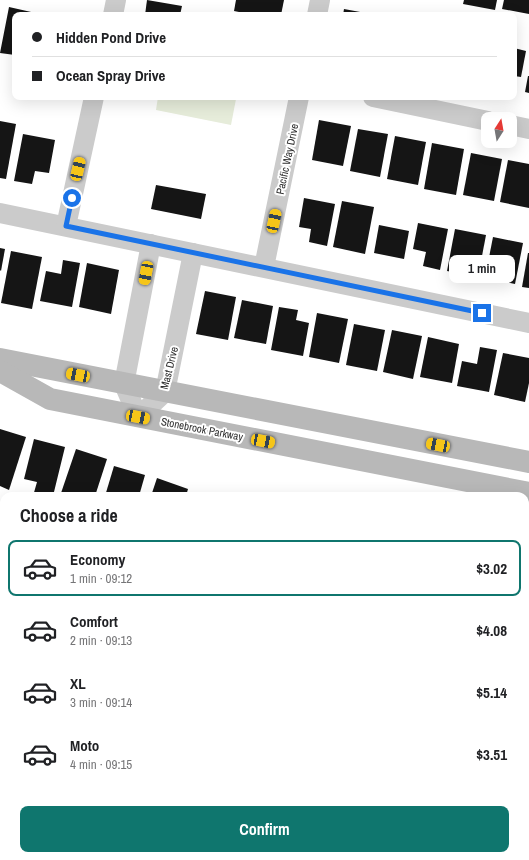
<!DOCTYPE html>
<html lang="en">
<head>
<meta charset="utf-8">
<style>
  :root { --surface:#fff; --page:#f2f2f2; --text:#202124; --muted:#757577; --line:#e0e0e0; --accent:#0f766e }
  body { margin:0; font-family:"Archivo Narrow",sans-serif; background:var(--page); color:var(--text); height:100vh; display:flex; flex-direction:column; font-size:15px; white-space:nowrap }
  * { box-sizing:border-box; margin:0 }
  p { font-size:13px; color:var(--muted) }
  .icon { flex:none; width:22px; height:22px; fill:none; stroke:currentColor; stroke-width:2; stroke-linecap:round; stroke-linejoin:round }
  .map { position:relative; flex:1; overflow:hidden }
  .side { position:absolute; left:0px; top:492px; width:529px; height:368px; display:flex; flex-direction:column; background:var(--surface); border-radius:12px 12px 0 0; box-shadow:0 4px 16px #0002 }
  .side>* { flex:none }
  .banner { position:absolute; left:12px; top:12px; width:505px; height:88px; border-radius:8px; box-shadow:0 4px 16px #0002; display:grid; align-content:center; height:88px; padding:0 20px; background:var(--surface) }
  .needle { width:26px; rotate:11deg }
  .buttons { position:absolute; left:481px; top:112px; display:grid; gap:8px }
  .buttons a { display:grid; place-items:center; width:36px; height:36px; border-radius:8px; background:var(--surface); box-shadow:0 4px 16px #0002; font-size:20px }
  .end { position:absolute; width:18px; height:18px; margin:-9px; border:5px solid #1a73e8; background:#fff; box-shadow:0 0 0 2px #fff }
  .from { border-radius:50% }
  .bubble { position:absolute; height:28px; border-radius:8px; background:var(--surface); box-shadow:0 4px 16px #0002; font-size:13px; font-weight:800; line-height:28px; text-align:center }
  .car { position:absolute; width:12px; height:24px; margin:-12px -6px; border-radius:5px; box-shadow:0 0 3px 1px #0007; background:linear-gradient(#f5c518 24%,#345 0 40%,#f5c518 0 76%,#345 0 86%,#f5c518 0) }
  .banner b { display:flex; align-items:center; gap:14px; height:38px; font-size:15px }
  .banner b+b { border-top:1px solid var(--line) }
  .banner i { width:10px; height:10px; background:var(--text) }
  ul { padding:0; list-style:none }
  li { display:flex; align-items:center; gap:12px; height:56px; margin:0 8px 6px; padding:0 12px; border:2px solid transparent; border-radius:8px }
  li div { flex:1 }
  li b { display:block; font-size:15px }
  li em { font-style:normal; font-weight:800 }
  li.active { border-color:var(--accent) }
  li>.icon { width:36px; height:36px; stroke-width:1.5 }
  h2 { padding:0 20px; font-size:18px; line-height:48px }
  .action { display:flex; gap:8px; margin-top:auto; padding:8px 20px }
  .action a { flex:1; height:46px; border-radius:8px; background:var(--accent); color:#fff; font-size:16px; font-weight:800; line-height:46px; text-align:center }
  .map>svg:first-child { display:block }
  .green { fill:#e6ecda }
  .building { fill:#151515 }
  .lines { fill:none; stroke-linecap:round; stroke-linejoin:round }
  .street { stroke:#cbcbcb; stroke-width:20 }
  .secondary { stroke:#b8b8b8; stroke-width:22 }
  .route { stroke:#1a73e8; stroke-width:5 }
  .labels { text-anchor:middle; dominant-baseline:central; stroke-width:4; stroke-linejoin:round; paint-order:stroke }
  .street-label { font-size:11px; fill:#2e2e2e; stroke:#fff }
</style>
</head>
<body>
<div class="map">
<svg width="529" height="860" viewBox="0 0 529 860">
  <rect width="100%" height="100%" fill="#fff"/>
  <polygon class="green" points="158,97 224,97 236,99 231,125 156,110"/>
  <g class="building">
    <polygon points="147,0 182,6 180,15 145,15"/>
    <polygon points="236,0 284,0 281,15 254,15 234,11"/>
    <polygon points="464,0 497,0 495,10 463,4"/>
    <polygon points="504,0 529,0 529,14 502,9"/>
    <polygon points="9,7 40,14 40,15 15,15 15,55 0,53"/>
    <polygon points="344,9 371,14 371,15 343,15"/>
    <polygon points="514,48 526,51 521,77 514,76"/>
    <polygon points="528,76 529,76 529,93 525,92"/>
    <polygon points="319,120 351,126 343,166 312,160"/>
    <polygon points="0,121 16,124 6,179 0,178"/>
    <polygon points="358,129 388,134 380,177 350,171"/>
    <polygon points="23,134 55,140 49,173 35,171 32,184 14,181"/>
    <polygon points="395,136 426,142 418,185 387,179"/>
    <polygon points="432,143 464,149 456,195 424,189"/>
    <polygon points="471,153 502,159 494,201 463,195"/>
    <polygon points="508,160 529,164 529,208 500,202"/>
    <polygon points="156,185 206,194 201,219 151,209"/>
    <polygon points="304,198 335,204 327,246 309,242 311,229 299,227"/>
    <polygon points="342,201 374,207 365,254 333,247"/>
    <polygon points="418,223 448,229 440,270 423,266 426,252 413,249"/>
    <polygon points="379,225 409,231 404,259 374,253"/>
    <polygon points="455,229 486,235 478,277 447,271"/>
    <polygon points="493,237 523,243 515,284 485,278"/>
    <polygon points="0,248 5,249 1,271 0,270"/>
    <polygon points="11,251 42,257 32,309 1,303"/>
    <polygon points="528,253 529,253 529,288 522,287"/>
    <polygon points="63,260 80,263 72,307 40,301 46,271 61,274"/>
    <polygon points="87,263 119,270 111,314 79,307"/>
    <polygon points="205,291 236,297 228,340 196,334"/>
    <polygon points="242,300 273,306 266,344 234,338"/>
    <polygon points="279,307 298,310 296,320 309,323 303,356 271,350"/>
    <polygon points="317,313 348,319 339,363 309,357"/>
    <polygon points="354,324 385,330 377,371 346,365"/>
    <polygon points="392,330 422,336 413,379 383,372"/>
    <polygon points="428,337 459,344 452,383 420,377"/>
    <polygon points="480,347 497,350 489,392 457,386 462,361 477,364"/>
    <polygon points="503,353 529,358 529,383 525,402 494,395"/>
    <polygon points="0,429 26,437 9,490 0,486"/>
    <polygon points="34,439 65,447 53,496 33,496 37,482 24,479"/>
    <polygon points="76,449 107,459 95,496 60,496"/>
    <polygon points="114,466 145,475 139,496 105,496"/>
    <polygon points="157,478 188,489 186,496 151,496"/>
    <polygon points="525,536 529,537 529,584 525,583"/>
    <polygon points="0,568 4,570 4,601 0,613"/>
    <polygon points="4,726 4,741 0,736 0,729"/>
    <polygon points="0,750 4,755 4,788 0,791"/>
    <polygon points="525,765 529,766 529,817 525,817"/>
    <polygon points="4,841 4,856 24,856 27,860 0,860 0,845"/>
    <polygon points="35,856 58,856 53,860 38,860"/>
    <polygon points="186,856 234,856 238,860 190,860"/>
    <polygon points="245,856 258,856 253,860 248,860"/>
    <polygon points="314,856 352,856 350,860 312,860"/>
  </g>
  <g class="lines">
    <g class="street">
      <polyline points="113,15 116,0"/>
      <polyline points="317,15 320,0"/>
      <polyline points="373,97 488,121"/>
      <polyline points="510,125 529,129"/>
      <polyline points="0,213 529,323"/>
      <polyline points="66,226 94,97"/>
      <polyline points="151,244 124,384 138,417 165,392 193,253"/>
      <polyline points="264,267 299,97"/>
      <polyline points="0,525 4,526"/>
      <polyline points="525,637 529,638"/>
      <polyline points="0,674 4,670"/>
      <polyline points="525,854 529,855"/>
      <polyline points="113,860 117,856"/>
    </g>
    <g class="secondary">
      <polyline points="0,359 529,462"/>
      <polyline points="0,371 50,399 529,493"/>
    </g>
  </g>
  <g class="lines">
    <polyline class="route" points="72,198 66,226 482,313"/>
  </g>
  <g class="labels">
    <g class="street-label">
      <text transform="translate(287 159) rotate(-78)">Pacific Way Drive</text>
      <text transform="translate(169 368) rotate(-76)">Mast Drive</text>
      <text transform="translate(202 429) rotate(11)">Stonebrook Parkway</text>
    </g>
  </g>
</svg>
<div class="buttons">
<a><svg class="needle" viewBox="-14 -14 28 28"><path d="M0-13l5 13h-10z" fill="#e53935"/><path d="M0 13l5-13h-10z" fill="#757577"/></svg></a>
</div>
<i class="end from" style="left:72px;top:198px"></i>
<i class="end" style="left:482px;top:313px"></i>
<div class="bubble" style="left:449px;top:255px;width:66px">1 min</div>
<i class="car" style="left:78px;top:169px;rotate:13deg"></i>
<i class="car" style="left:274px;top:221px;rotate:12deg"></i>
<i class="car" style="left:146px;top:273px;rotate:191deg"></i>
<i class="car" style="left:78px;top:375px;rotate:281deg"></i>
<i class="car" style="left:138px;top:417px;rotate:101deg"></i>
<i class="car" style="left:263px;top:441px;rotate:101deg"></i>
<i class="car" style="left:438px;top:445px;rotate:281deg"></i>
<div class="banner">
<b><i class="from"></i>Hidden Pond Drive</b>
<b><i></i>Ocean Spray Drive</b>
</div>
<section class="side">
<h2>Choose a ride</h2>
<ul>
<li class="active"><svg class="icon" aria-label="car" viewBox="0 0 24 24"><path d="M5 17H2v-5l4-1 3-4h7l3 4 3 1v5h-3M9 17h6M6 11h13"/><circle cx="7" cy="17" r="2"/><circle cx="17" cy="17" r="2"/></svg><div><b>Economy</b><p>1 min · 09:12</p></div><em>$3.02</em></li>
<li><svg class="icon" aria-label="car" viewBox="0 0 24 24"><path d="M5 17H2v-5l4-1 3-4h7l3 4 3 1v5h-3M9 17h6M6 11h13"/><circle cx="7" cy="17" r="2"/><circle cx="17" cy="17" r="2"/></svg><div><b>Comfort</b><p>2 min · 09:13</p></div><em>$4.08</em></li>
<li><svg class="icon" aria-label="car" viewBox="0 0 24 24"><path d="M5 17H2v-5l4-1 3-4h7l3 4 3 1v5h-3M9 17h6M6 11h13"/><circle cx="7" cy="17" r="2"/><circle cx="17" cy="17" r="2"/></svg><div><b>XL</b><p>3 min · 09:14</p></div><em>$5.14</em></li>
<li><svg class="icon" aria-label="car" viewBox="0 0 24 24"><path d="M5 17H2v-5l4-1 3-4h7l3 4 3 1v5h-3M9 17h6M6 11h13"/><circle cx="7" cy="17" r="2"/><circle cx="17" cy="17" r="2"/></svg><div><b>Moto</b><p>4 min · 09:15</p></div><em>$3.51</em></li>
</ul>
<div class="action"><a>Confirm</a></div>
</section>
</div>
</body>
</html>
